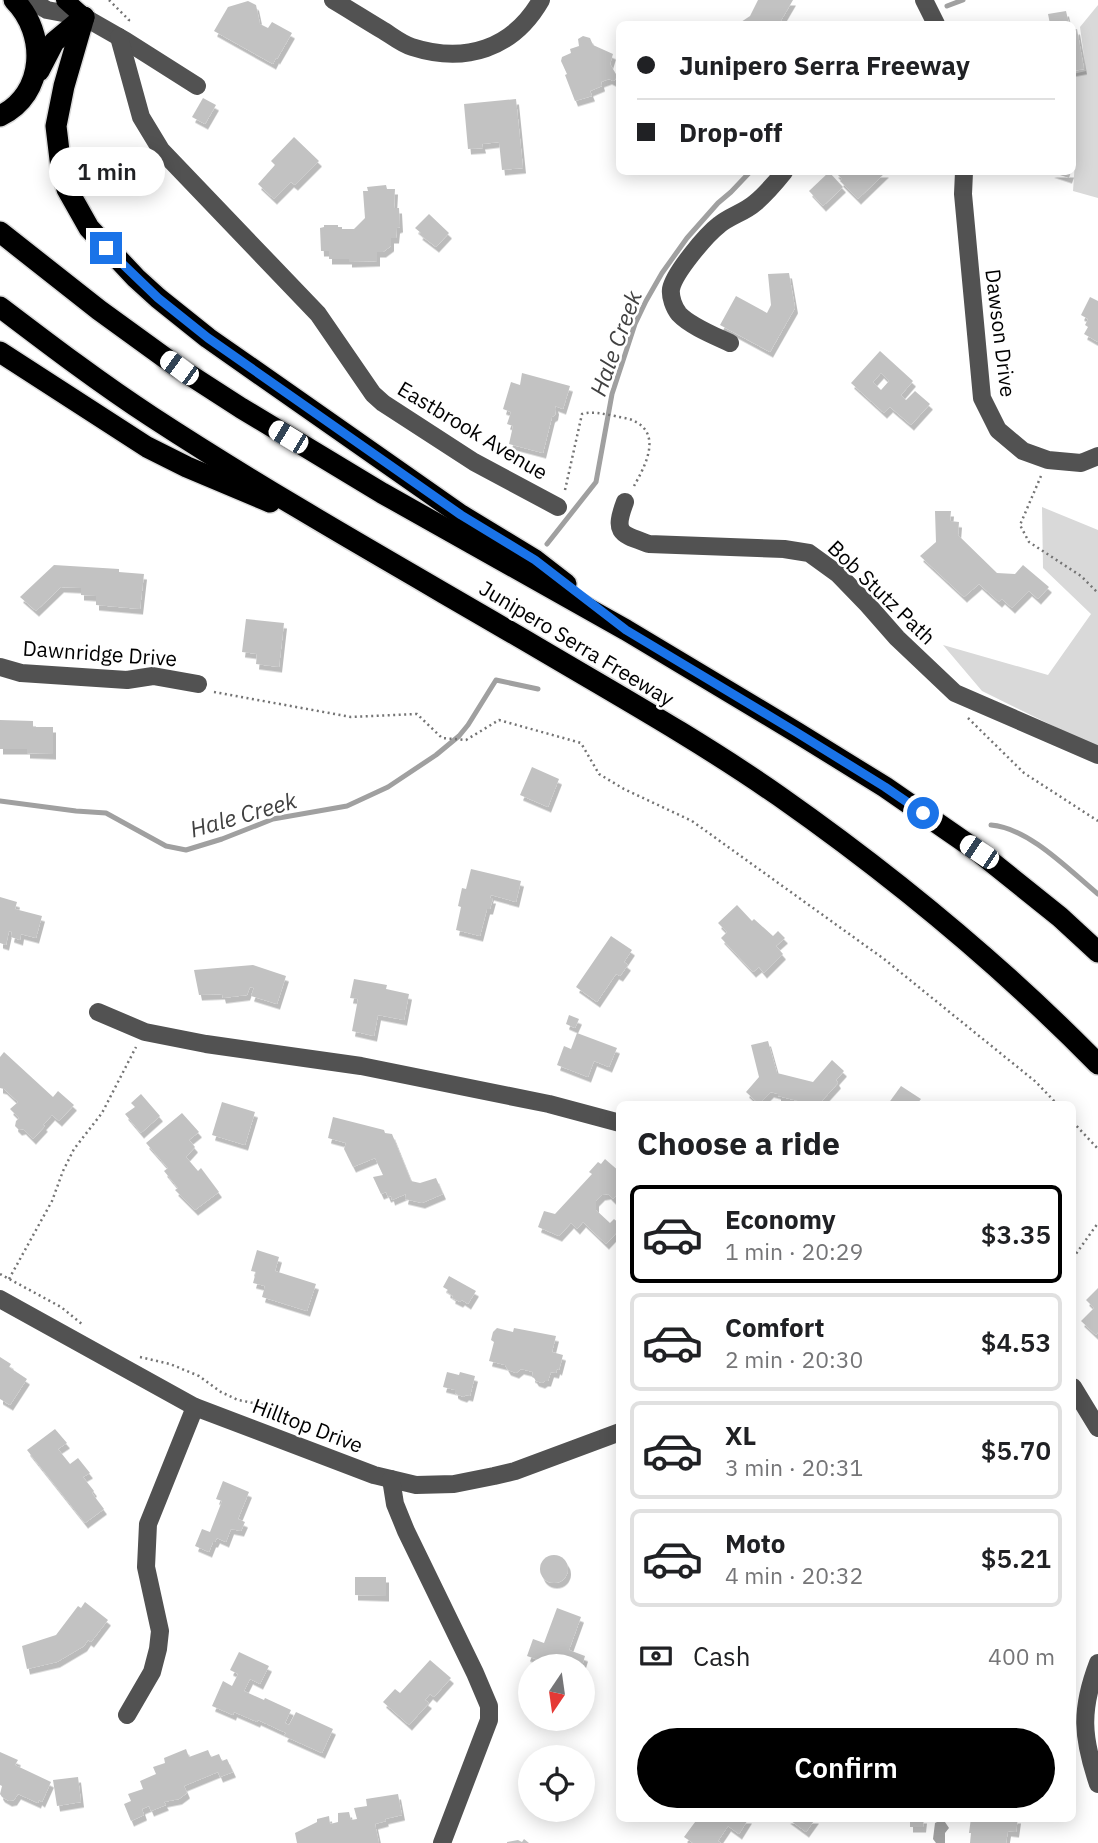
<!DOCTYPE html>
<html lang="en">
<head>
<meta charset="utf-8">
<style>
  :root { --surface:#fff; --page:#f6f6f6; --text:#202124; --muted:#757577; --line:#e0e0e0; --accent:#000 }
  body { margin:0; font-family:"IBM Plex Sans",sans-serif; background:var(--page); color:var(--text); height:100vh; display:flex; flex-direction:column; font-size:26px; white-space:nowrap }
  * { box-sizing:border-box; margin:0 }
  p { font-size:23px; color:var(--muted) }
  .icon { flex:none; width:38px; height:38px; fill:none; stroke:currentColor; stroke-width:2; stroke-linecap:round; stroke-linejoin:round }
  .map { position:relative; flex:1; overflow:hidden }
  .details { position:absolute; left:616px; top:1101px; width:460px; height:721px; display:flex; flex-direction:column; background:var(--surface); border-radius:10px; box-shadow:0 4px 18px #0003 }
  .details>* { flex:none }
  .hud { position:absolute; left:616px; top:21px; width:460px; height:154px; border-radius:10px; box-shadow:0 4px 18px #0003; display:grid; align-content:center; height:154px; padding:0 21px; background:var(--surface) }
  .needle { width:46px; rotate:193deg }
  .buttons { position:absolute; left:518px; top:1654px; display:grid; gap:14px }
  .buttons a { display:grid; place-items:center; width:77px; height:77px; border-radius:50%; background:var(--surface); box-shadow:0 4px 18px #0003; font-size:35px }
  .end { position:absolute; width:32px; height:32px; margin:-16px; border:9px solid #1a73e8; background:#fff; box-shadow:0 0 0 4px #fff }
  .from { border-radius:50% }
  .bubble { position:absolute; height:49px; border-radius:24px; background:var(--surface); box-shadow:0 4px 18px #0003; font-size:23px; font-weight:600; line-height:49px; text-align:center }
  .car { position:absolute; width:21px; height:42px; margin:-21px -10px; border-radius:9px; box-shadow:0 0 5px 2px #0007; background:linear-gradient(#fff 24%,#345 0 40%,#fff 0 76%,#345 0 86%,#fff 0) }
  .hud b { display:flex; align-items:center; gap:24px; height:66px; font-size:26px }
  .hud b+b { border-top:2px solid var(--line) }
  .hud i { width:18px; height:18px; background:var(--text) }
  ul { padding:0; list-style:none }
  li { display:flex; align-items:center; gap:21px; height:98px; margin:0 14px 10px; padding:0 7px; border:4px solid var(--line); border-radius:10px }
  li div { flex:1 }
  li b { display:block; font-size:26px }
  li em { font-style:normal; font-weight:600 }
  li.on { border-color:var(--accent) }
  li>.icon { width:63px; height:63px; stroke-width:1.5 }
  h2 { padding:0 21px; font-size:32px; line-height:84px }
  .pay { display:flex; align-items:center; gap:18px; height:77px; padding:0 21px; font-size:26px }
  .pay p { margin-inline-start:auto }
  .cta { display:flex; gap:14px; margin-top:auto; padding:14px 21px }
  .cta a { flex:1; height:80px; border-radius:42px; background:var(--accent); color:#fff; font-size:28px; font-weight:600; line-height:80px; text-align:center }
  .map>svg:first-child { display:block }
  .green { fill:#d9d9d9 }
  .water { fill:#a0a0a0 }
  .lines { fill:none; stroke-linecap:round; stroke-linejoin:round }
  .stream { stroke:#a0a0a0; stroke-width:5 }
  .building { fill:#c2c2c2; fill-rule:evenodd; filter:url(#shadow) }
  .major-casing { stroke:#dbdbdb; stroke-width:21 }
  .highway-casing { stroke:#dbdbdb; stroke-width:24 }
  .path { stroke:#747474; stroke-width:2.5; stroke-dasharray:2 3.5; stroke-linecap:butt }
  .minor { stroke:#525252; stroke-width:18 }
  .major { stroke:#000; stroke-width:18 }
  .highway { stroke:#000; stroke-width:21 }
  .route { stroke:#1a73e8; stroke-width:9 }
  .labels { text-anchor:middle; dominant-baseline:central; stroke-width:5; stroke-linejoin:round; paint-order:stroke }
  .street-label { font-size:21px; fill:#000; stroke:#fff }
  .water-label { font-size:23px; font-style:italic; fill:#414141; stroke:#fff }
</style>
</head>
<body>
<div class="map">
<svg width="1098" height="1843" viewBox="0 0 1098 1843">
  <defs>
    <filter id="shadow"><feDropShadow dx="3" dy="5.5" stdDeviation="0" flood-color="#0004"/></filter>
  </defs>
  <rect width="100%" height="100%" fill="#fff"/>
  <g class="green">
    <polygon points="1098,5 1098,198 1073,191 1075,161 1073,160 1073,74 1086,71 1080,27"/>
    <polygon points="1042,507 1098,530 1098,748 982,691 943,645 1048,675 1091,614 1043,568"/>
  </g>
  <polygon class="water" points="943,1819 949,1828 945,1833 945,1843 936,1843 933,1839 935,1823"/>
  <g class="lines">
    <g class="stream">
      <polyline points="947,6 963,0"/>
      <polyline points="547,544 596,482 612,394 635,324 646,301 662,273 687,238 718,203 731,192 750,172"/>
      <polyline points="0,801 76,811 106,813 166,846 186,850 222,839 273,819 347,806 388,787 436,755 459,736 468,725 496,680 538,689"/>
      <path d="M991,825C1029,828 1069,870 1098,894"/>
    </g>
  </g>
  <g class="building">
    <polygon points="758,0 793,0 779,24 738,24 750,16"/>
    <polygon points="248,1 256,5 260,24 268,28 272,22 292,33 277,59 276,58 273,64 214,31 228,7"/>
    <polygon points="1066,11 1069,24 1050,24 1048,14"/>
    <polygon points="1077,29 1084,69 1073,71 1073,30"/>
    <polygon points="583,36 590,38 593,45 613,54 610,64 617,76 615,80 613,81 609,79 601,82 602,86 590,91 592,96 575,101 565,75 567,74 561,61 562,57 571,53 570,49 579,46 578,39"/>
    <polygon points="203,98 216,105 205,124 192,117"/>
    <polygon points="516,99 523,168 502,170 499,142 482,144 483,148 468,149 464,104"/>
    <polygon points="294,137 319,161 295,185 291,182 274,199 258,184 275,165 271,161"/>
    <polygon points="829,172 843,187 823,206 809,191"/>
    <polygon points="835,172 886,172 858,199 840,181 842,179"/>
    <polygon points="1051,172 1071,172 1069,178"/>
    <polygon points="386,185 387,189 395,189 394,208 399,208 400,227 397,228 396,238 391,238 391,246 383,252 377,252 377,261 349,262 349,259 329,259 329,251 321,251 320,228 324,227 324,225 338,225 338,227 342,227 342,229 354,229 365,218 363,191 368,191 367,187"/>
    <polygon points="429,214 449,233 436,247 419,234 421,233 415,228"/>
    <polygon points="789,273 795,308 770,352 720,325 736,296 767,313 771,305 768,274"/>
    <polygon points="1090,297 1098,301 1098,342 1084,334 1088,327 1085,325 1088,319 1081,315"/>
    <path d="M880,351L913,381L901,395L906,400L915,391L930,404L911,425L890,407L884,413L851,383ZM881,373L889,381L881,390L873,382Z"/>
    <polygon points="522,373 570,386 563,409 555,406 556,409 555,415 552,417 543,453 509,444 513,426 507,424 511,412 503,409 511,382 520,385"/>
    <polygon points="935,511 951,511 950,521 959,522 958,535 997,573 1015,574 1023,565 1049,587 1038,599 1029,591 1012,608 1002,599 999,602 979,584 964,597 920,556 936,542"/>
    <polygon points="54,565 119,569 119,572 144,574 140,609 96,605 96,596 81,595 81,588 61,587 36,611 20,597"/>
    <polygon points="246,619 284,623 279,667 256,664 257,654 242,652"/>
    <polygon points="0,720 33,721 33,727 53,727 53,754 27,753 27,749 0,749"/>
    <polygon points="532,767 559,779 548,807 520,795"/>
    <polygon points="471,869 521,881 516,902 491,895 490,898 493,898 490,909 487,909 480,936 456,930 461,907 458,906 462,888 466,889"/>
    <polygon points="0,897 17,902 15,909 42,916 36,938 21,934 20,940 11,937 12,932 9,931 6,945 0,943"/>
    <polygon points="737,905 752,921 754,919 773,936 778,931 785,938 776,946 783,954 764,973 759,967 753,972 721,938 727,932 718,923"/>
    <polygon points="611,936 632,950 624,962 628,965 620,976 616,974 597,1002 576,987"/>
    <polygon points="253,965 286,976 277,1004 251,996 254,988 250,987 247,995 223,998 222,994 199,995 194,970"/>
    <polygon points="354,979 387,985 386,989 409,994 404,1020 378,1015 374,1036 352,1031 358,999 350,998"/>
    <polygon points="569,1015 579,1019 575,1028 566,1024"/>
    <polygon points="577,1033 617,1048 609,1067 594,1061 588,1077 557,1065 564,1046 571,1049"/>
    <polygon points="768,1041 777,1073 813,1082 832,1060 844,1071 836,1080 838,1083 819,1104 810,1104 778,1096 778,1094 771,1092 759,1104 746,1092 759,1077 751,1045"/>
    <polygon points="4,1052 53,1097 58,1091 74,1105 59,1121 52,1115 43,1125 45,1126 33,1139 23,1129 19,1130 15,1126 16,1121 19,1118 10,1109 18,1102 4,1089 0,1088 0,1057"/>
    <polygon points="901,1086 921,1099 917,1104 888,1104"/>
    <polygon points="141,1094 160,1116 141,1133 125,1114 135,1107 131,1103"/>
    <polygon points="222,1102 255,1112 245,1145 212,1135"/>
    <polygon points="182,1113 199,1132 189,1140 195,1147 186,1157 198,1171 201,1168 219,1192 195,1210 175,1190 178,1188 164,1171 168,1168 146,1143"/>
    <polygon points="333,1117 384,1130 385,1133 392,1134 411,1181 420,1183 436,1178 443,1194 422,1203 405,1199 406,1194 392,1200 391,1196 388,1197 386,1192 381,1194 373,1177 383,1175 375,1158 353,1167 344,1149 346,1143 328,1138"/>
    <polygon points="605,1159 620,1172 620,1192 613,1199 608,1194 602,1195 596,1201 596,1210 610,1223 614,1219 620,1224 620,1229 606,1244 583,1222 577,1229 571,1223 559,1236 538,1227 544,1211 555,1214 592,1174 589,1172 598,1162 601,1164"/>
    <polygon points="257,1250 279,1257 275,1271 316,1284 307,1311 262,1297 265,1286 253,1283 256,1272 251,1271"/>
    <polygon points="449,1276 476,1291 468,1304 462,1300 460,1302 452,1298 453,1296 447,1292 448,1290 443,1287"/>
    <polygon points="1098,1288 1098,1332 1096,1335 1081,1321 1094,1308 1086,1300"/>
    <polygon points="497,1328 513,1332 514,1328 556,1336 552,1352 563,1355 559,1370 557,1369 556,1373 551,1372 548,1381 545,1381 542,1383 536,1381 534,1378 532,1377 533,1372 521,1369 516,1373 508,1370 505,1365 489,1361 494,1342 491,1340 493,1332"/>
    <polygon points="0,1357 11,1364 9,1367 27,1379 10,1405 0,1399"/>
    <polygon points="447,1372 459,1375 460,1372 475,1376 470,1396 466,1395 464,1397 458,1395 455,1393 455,1390 443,1387"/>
    <polygon points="55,1429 67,1443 58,1449 70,1464 78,1458 90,1473 83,1477 94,1491 92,1493 104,1509 85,1523 27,1450"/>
    <polygon points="223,1481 249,1492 238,1519 245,1522 241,1531 231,1529 226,1542 217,1538 215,1542 213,1542 209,1552 195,1546 202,1529 210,1532 222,1501 216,1499"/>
    <circle cx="554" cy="1569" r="14"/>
    <polygon points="355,1577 386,1577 386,1596 355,1595"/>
    <polygon points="85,1602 108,1620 91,1642 88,1640 84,1646 57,1662 27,1669 22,1646 56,1635 78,1606 81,1608"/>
    <polygon points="557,1608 581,1617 569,1650 585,1656 582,1666 556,1666 527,1656 533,1639 544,1643"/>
    <polygon points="239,1652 269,1666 260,1684 250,1679 244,1691 264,1700 265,1698 291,1710 285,1723 289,1725 296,1712 333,1729 322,1753 284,1736 286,1733 258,1720 257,1722 234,1712 233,1715 212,1706 223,1681 232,1686 238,1674 230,1670"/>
    <polygon points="430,1660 451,1678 434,1697 430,1694 425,1700 429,1703 409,1725 383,1702 395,1689 400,1693"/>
    <polygon points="186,1749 189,1757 208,1750 211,1757 219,1754 222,1761 227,1759 233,1772 220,1777 218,1772 184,1786 187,1793 179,1799 164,1802 166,1805 151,1811 149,1806 142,1809 144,1815 131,1821 124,1804 131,1801 128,1794 143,1789 140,1781 156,1774 153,1767 165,1763 164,1758"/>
    <polygon points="0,1752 18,1760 15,1765 51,1782 42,1802 39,1800 38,1803 18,1794 14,1800 9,1801 2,1797 0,1794 2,1786 0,1785"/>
    <polygon points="78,1777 81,1802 57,1806 53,1780"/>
    <polygon points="398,1794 402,1815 385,1819 386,1821 375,1824 379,1843 297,1843 295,1833 317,1822 317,1819 329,1816 330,1824 338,1822 338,1813 349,1812 351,1820 357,1819 354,1808 367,1806 366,1799"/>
    <polygon points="698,1818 749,1818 739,1834 728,1826 718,1841 721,1843 693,1843 684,1837"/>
    <polygon points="787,1818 816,1818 806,1832"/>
    <polygon points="910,1818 924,1818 923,1827 910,1827"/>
    <polygon points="971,1818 1018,1818 1016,1832 1008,1831 1006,1843 970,1843 971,1833 969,1833"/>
    <polygon points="524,1839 529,1843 507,1843 507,1842 518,1840 522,1842"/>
  </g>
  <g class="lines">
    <g class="major-casing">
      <polyline id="major" points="65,0 84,17"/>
    </g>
    <g class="highway-casing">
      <g id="highway">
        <polyline points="84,17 64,86 56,126 61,168 67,189 89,228 136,278 158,298 208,338 461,515 535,560 566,584"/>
        <polyline points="39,71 54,42 84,17"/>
        <path d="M0,116C46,94 47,33 14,0"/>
        <polyline points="0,232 99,310 179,368 241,408 382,493 626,630 796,732 885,787 979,852 1060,917 1098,952"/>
        <path d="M0,307C50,345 100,383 152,417C276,498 405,570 533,645C616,694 700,741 779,796C893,876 1001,965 1098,1064"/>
        <polyline points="0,352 147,447 187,467 270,502"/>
      </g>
    </g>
    <g class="path">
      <polyline points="109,0 129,20 128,23"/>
      <polyline points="1041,476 1020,525 1029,542 1081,576 1098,593"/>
      <path d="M565,490L582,414C593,411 603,414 615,416C622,418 630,418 636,422C662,436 644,468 634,486"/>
      <polyline points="214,692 351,717 417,714 442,738 466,740 499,720 581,743 599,774 624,789 692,821 884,959 1036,1082 1057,1104"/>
      <polyline points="968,718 1024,773 1098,821"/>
      <polyline points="1073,1122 1098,1149"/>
      <polyline points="1073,1258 1098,1223"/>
      <polyline points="0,1274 61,1307 83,1325"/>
      <polyline points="9,1279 52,1201 63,1171 74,1149 102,1113 136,1047"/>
      <polyline points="140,1357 170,1364 199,1376 221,1392 238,1400 264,1405 276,1415"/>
    </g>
    <g class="minor">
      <polyline points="30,0 47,10 84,17 126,41 197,86"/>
      <path d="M333,0C350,10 367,21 384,31C392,36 402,44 412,47C465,64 513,49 541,0"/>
      <polyline points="924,0 936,24"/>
      <polyline points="119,37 141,117 161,150 318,314 373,394 383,403 474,462 558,507"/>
      <polyline points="964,172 963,194 982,398 998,430 1023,451 1048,460 1081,463 1098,456"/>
      <path d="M730,343C715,336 690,326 679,314C674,308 670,297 671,289C674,273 706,235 719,225C730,216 745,212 755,203C766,194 776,182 784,172"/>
      <path d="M625,502C613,534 621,534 649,544L784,549L809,553L838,574L868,605L897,638L955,693L1098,755"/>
      <polyline points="0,667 21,673 127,680 153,676 198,684"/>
      <polyline points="98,1012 145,1032 206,1044 361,1066 549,1104 620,1123"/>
      <polyline points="0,1299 195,1407 374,1475 416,1485 454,1484 494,1476 515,1471 620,1432"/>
      <polyline points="1073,1387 1098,1428"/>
      <polyline points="391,1479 395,1504 406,1531 475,1673 489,1706 489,1720 442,1843"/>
      <path d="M1098,1663C1080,1710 1082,1737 1098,1784"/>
      <polyline points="127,1715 152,1672 158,1649 160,1631 146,1567 148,1524 195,1407"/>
    </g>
    <use href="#major" class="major"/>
    <use href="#highway" class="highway"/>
  </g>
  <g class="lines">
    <polyline class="route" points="106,248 158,298 208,338 461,515 535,560 626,630 796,732 885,787 923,813"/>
  </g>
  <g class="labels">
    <g class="street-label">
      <text transform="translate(1001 333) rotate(83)">Dawson Drive</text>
      <text transform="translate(473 430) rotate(31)">Eastbrook Avenue</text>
      <text transform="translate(882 592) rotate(44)">Bob Stutz Path</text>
      <text transform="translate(577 643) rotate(31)">Junipero Serra Freeway</text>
      <text transform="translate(100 653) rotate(4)">Dawnridge Drive</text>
      <text transform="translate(308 1425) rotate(21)">Hilltop Drive</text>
    </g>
    <g class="water-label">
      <text transform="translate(615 343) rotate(-70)">Hale Creek</text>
      <text transform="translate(243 814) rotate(-16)">Hale Creek</text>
    </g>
  </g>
</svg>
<div class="buttons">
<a><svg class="needle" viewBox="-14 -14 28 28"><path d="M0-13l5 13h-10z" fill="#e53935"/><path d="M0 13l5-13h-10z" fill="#757577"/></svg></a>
<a><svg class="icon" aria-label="locate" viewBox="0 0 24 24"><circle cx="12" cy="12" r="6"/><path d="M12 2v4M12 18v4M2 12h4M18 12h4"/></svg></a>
</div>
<i class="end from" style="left:923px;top:813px"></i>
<i class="end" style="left:106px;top:248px"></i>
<div class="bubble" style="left:49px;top:147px;width:116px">1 min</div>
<i class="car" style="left:179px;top:368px;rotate:306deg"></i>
<i class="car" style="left:288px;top:437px;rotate:301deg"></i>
<i class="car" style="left:979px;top:852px;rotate:304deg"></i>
<div class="hud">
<b><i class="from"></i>Junipero Serra Freeway</b>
<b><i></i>Drop-off</b>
</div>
<section class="details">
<h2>Choose a ride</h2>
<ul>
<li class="on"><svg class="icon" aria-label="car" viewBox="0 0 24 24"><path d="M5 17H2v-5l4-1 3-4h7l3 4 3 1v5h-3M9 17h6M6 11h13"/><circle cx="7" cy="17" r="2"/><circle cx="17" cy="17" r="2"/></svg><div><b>Economy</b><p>1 min · 20:29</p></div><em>$3.35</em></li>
<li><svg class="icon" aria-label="car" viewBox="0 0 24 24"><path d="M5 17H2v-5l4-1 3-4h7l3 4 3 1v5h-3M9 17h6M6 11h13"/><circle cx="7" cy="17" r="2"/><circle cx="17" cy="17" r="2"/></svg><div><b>Comfort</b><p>2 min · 20:30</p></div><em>$4.53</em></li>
<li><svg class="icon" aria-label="car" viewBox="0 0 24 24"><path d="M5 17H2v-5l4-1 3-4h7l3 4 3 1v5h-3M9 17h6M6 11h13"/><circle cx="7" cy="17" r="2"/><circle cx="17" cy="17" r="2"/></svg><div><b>XL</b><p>3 min · 20:31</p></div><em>$5.70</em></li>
<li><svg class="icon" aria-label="car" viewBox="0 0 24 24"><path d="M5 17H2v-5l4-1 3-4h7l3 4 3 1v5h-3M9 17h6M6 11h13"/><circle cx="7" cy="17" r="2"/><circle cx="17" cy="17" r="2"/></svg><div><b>Moto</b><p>4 min · 20:32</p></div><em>$5.21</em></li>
</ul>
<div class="pay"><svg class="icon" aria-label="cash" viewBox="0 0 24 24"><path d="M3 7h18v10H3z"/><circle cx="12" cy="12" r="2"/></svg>Cash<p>400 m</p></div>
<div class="cta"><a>Confirm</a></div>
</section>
</div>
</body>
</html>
